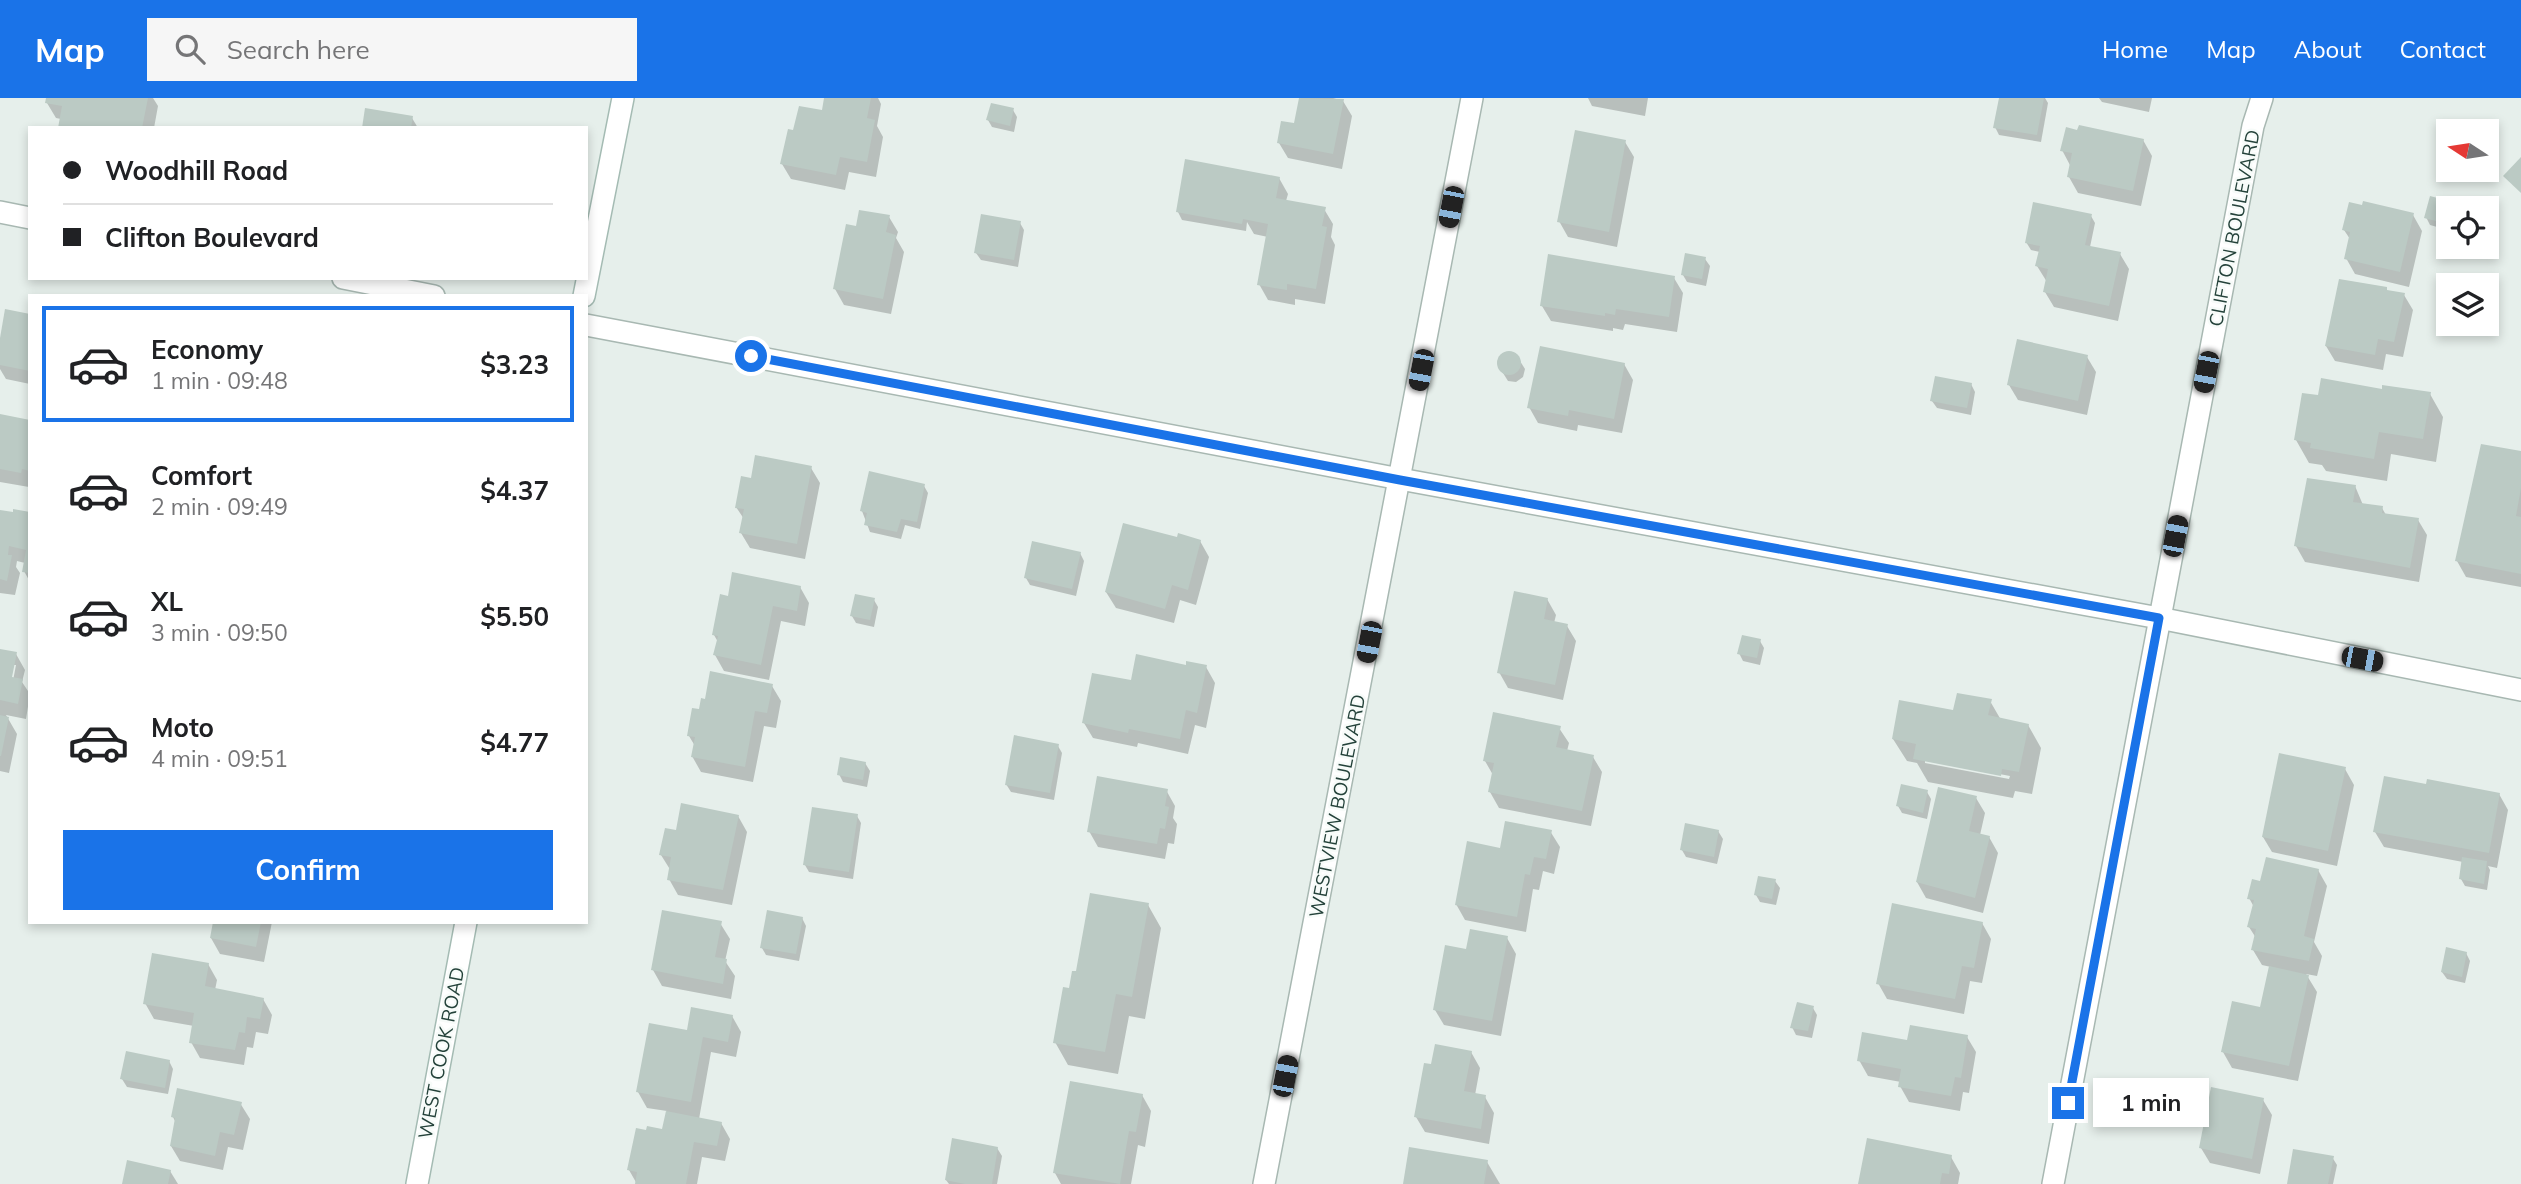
<!DOCTYPE html>
<html lang="en">
<head>
<meta charset="utf-8">
<style>
  :root { --surface:#fff; --page:#f6f6f6; --text:#202124; --muted:#757577; --line:#e0e0e0; --accent:#1a73e8 }
  body { margin:0; font-family:Mulish,sans-serif; background:var(--page); color:var(--text); height:100vh; display:flex; flex-direction:column; font-size:26px; white-space:nowrap }
  * { box-sizing:border-box; margin:0 }
  p { font-size:23px; color:var(--muted) }
  .icon { flex:none; width:38px; height:38px; fill:none; stroke:currentColor; stroke-width:2; stroke-linecap:round; stroke-linejoin:round }
  .map { position:relative; flex:1; overflow:hidden }
  .drawer { position:absolute; left:28px; top:196px; width:560px; height:630px; display:flex; flex-direction:column; background:var(--surface); border-radius:0px; box-shadow:0 4px 10px #0003 }
  .drawer>* { flex:none }
  .hud { position:absolute; left:28px; top:28px; width:560px; height:154px; border-radius:0px; box-shadow:0 4px 10px #0003; display:grid; align-content:center; height:154px; padding:0 35px; background:var(--surface) }
  .needle { width:46px; rotate:282deg }
  .buttons { position:absolute; left:2436px; top:21px; display:grid; gap:14px }
  .buttons a { display:grid; place-items:center; width:63px; height:63px; border-radius:0px; background:var(--surface); box-shadow:0 4px 10px #0003; font-size:35px }
  .end { position:absolute; width:32px; height:32px; margin:-16px; border:9px solid #1a73e8; background:#fff; box-shadow:0 0 0 4px #fff }
  .from { border-radius:50% }
  .bubble { position:absolute; height:49px; border-radius:0px; background:var(--surface); box-shadow:0 4px 10px #0003; font-size:23px; font-weight:700; line-height:49px; text-align:center }
  .car { position:absolute; width:21px; height:42px; margin:-21px -10px; border-radius:9px; box-shadow:0 0 5px 2px #0007; background:linear-gradient(#222 24%,#8ab4d8 0 40%,#222 0 76%,#8ab4d8 0 86%,#222 0) }
  .hud b { display:flex; align-items:center; gap:24px; height:66px; font-size:26px }
  .hud b+b { border-top:2px solid var(--line) }
  .hud i { width:18px; height:18px; background:var(--text) }
  ul { padding:12px 0 0; list-style:none }
  li { display:flex; align-items:center; gap:21px; height:116px; margin:0 14px 10px; padding:0 21px; border:4px solid transparent; border-radius:0px }
  li div { flex:1 }
  li b { display:block; font-size:26px }
  li em { font-style:normal; font-weight:700 }
  li.selected { border-color:var(--accent) }
  li>.icon { width:63px; height:63px; stroke-width:1.5 }
  .primary-button { display:flex; gap:14px; margin-top:auto; padding:14px 35px }
  .primary-button a { flex:1; height:80px; border-radius:0px; background:var(--accent); color:#fff; font-size:28px; font-weight:700; line-height:80px; text-align:center }
  header { display:flex; align-items:center; gap:42px; box-sizing:border-box; height:98px; padding:0 35px; background:var(--accent); color:#fff }
  header strong { font-size:33px }
  nav { display:flex; gap:38px; margin-inline-start:auto; font-size:24px }
  .search { width:490px; height:63px; background:var(--page); display:flex; align-items:center; gap:18px; box-sizing:border-box; padding:0 24px; border-radius:0px; color:var(--muted); font-size:26px }
  .map>svg:first-child { display:block }
  .shadow { fill:#0003; fill-rule:evenodd }
  .building { fill:#bbcac4 }
  .lines { fill:none; stroke-linecap:round; stroke-linejoin:round }
  .street-casing { stroke:#a8b8b2; stroke-width:24 }
  .secondary-casing { stroke:#a4bbb3; stroke-width:24 }
  .street { stroke:#fff; stroke-width:21 }
  .secondary { stroke:#fff; stroke-width:21 }
  .route { stroke:#1a73e8; stroke-width:9 }
  .labels { text-anchor:middle; dominant-baseline:central; stroke-width:5; stroke-linejoin:round; paint-order:stroke }
  .street-label { font-size:19px; fill:#24423a; stroke:#f7fbf9 }
</style>
</head>
<body>
<header>
<strong>Map</strong>
<div class="search"><svg class="icon" aria-label="search" viewBox="0 0 24 24"><circle cx="10" cy="10" r="6"/><path d="M15 15l6 6"/></svg>Search here</div>
<nav><a>Home</a><a>Map</a><a>About</a><a>Contact</a></nav>
</header>
<div class="map">
<svg width="2521" height="1086" viewBox="0 0 2521 1086">
  <rect width="100%" height="100%" fill="#e6efeb"/>
  <g class="shadow">
    <polygon points="48,0 153,0 158,8 154,30 59,30 61,21 56,20 47,5"/>
    <polygon points="826,0 878,0 881,6 877,28 883,39 876,79 849,74 845,92 791,81 782,66 795,34 823,14"/>
    <polygon points="1301,0 1333,0 1343,3 1352,18 1342,71 1288,60 1279,45 1295,27"/>
    <polygon points="1588,0 1648,0 1645,18 1592,8"/>
    <polygon points="2000,0 2045,0 2048,5 2041,44 1999,37 1995,29"/>
    <polygon points="2099,0 2152,0 2149,14 2102,4"/>
    <polygon points="1013,12 1017,19 1014,34 992,29 988,22"/>
    <polygon points="412,20 418,30 363,30"/>
    <polygon points="2143,42 2152,58 2141,108 2078,95 2069,79 2071,69 2062,52"/>
    <polygon points="1625,44 1634,59 1617,149 1568,139 1559,123"/>
    <polygon points="1279,80 1288,96 1286,103 1324,111 1333,126 1331,139 1335,147 1325,206 1295,201 1295,207 1268,202 1259,186 1268,139 1254,136 1247,124 1246,133 1182,122 1178,114"/>
    <polygon points="2431,101 2464,110 2448,110 2448,132 2430,127 2426,119"/>
    <polygon points="2413,117 2422,133 2409,189 2355,176 2346,160 2350,141 2344,132"/>
    <polygon points="2091,118 2095,125 2090,149 2120,156 2129,171 2118,223 2054,209 2045,194 2047,184 2037,168 2040,154 2031,152 2026,144"/>
    <polygon points="889,119 898,134 896,140 904,154 891,216 844,207 835,191 858,130"/>
    <polygon points="1020,125 1024,132 1018,169 981,162 976,155"/>
    <polygon points="1705,161 1710,168 1706,188 1687,184 1683,177"/>
    <polygon points="1674,180 1683,195 1677,234 1625,226 1623,232 1613,230 1613,233 1551,223 1542,208"/>
    <polygon points="2388,194 2404,197 2413,212 2403,259 2386,256 2383,272 2335,263 2326,248"/>
    <polygon points="2487,209 2494,211 2498,218 2496,232 2472,226 2487,226"/>
    <polygon points="30,218 30,286 6,281 0,271 0,250"/>
    <polygon points="1506,254 1515,255 1525,271 1523,279 1516,284 1508,283 1498,267 1499,259"/>
    <polygon points="2087,259 2096,274 2087,317 2018,302 2009,287"/>
    <polygon points="1624,266 1633,282 1622,335 1578,327 1577,333 1538,325 1529,309"/>
    <polygon points="1971,286 1975,294 1971,317 1937,310 1932,303"/>
    <polygon points="2384,293 2430,296 2443,319 2436,364 2391,356 2387,383 2326,373 2322,367 2309,365 2296,342 2320,299"/>
    <polygon points="0,318 30,324 29,389 0,384"/>
    <polygon points="2521,355 2521,489 2466,479 2457,463"/>
    <polygon points="811,370 820,385 805,461 750,450 741,435 744,421 736,409"/>
    <polygon points="924,388 928,395 920,431 905,427 901,441 870,434 862,413"/>
    <polygon points="2355,388 2363,407 2382,410 2386,417 2418,422 2427,437 2419,484 2305,464 2296,448"/>
    <polygon points="0,414 30,416 30,484 24,473 25,465 17,463 16,469 20,475 15,497 0,495"/>
    <polygon points="1178,441 1200,443 1209,459 1196,507 1180,502 1174,525 1116,510 1106,494"/>
    <polygon points="1080,455 1084,463 1076,498 1030,487 1026,480"/>
    <polygon points="800,489 809,505 805,528 781,523 769,582 724,573 715,557 718,544 714,537 729,500"/>
    <polygon points="1547,501 1556,517 1554,525 1567,528 1576,543 1563,602 1508,590 1499,574"/>
    <polygon points="874,502 878,509 874,529 856,525 852,518"/>
    <polygon points="1760,543 1764,550 1760,567 1743,563 1739,555"/>
    <path d="M0,553L16,556L25,572L22,584L30,596L26,621L6,617L17,636L9,675L0,673ZM13,567H16L12,588L8,587Z"/>
    <polygon points="1187,569 1206,569 1215,585 1206,630 1195,627 1188,656 1138,645 1137,649 1093,640 1084,625 1132,584"/>
    <polygon points="772,588 781,603 776,630 764,628 753,684 701,674 692,658 695,648 689,638 701,613"/>
    <path d="M1990,603L2001,622L2028,627L2041,650L2032,696L2015,693L2013,700L1928,684L1917,665L1907,663L1893,641L1955,614ZM1925,662L2010,678L2009,681L1925,665Z"/>
    <polygon points="1559,630 1569,645 1567,653 1593,659 1602,674 1591,728 1499,710 1490,694 1493,677 1485,663"/>
    <polygon points="1058,648 1062,655 1054,702 1011,694 1006,686"/>
    <polygon points="865,665 870,673 867,689 843,684 839,676"/>
    <polygon points="2345,671 2354,687 2337,768 2272,754 2263,739"/>
    <polygon points="2428,688 2499,696 2508,712 2497,770 2488,768 2490,772 2487,792 2465,788 2461,781 2463,764 2384,749 2375,734"/>
    <polygon points="1166,692 1175,708 1173,720 1177,726 1174,746 1168,745 1165,761 1098,749 1089,733"/>
    <polygon points="1927,694 1931,701 1927,721 1902,715 1898,708"/>
    <polygon points="1976,700 1985,715 1980,737 1989,739 1998,755 1983,815 1926,800 1917,784"/>
    <polygon points="738,718 747,734 732,807 678,797 669,781 671,773 661,757 677,734"/>
    <polygon points="857,718 861,725 853,781 809,774 805,767"/>
    <polygon points="1550,733 1560,749 1554,776 1543,773 1539,792 1533,791 1526,834 1465,822 1456,806 1502,752"/>
    <polygon points="1718,733 1723,741 1717,766 1686,759 1682,752"/>
    <polygon points="2318,772 2327,788 2314,844 2322,858 2317,878 2306,876 2317,894 2298,983 2232,970 2223,954 2262,911 2271,869 2262,867 2253,852 2256,840 2249,829 2254,809 2249,800 2261,785"/>
    <polygon points="1775,783 1780,790 1776,807 1760,804 1756,797"/>
    <polygon points="1148,807 1161,830 1145,921 1129,918 1118,976 1068,967 1055,944 1077,875"/>
    <polygon points="802,820 806,828 799,863 766,857 762,850"/>
    <polygon points="214,824 272,824 264,864 220,856 211,840"/>
    <polygon points="720,825 730,841 725,863 735,878 731,901 662,888 653,872"/>
    <polygon points="1982,825 1991,841 1982,885 1970,883 1964,916 1887,901 1878,885"/>
    <polygon points="1507,840 1516,856 1501,938 1444,927 1435,912 1467,853"/>
    <polygon points="2466,855 2470,863 2465,885 2447,881 2442,874"/>
    <polygon points="208,866 217,882 215,892 263,901 272,917 268,936 256,934 253,950 247,949 244,967 200,960 191,944 194,928 154,921 145,905"/>
    <polygon points="1813,910 1817,917 1812,940 1796,937 1792,929"/>
    <polygon points="732,918 741,934 736,959 711,954 699,1021 721,1025 730,1041 725,1063 702,1059 697,1086 637,1086 629,1072 664,1033 667,1013 647,1010 638,994 688,934"/>
    <polygon points="1967,939 1976,954 1969,995 1963,994 1960,1013 1909,1004 1900,988 1901,984 1868,978 1859,962 1909,944"/>
    <polygon points="1471,954 1480,970 1475,997 1485,999 1494,1015 1489,1046 1425,1034 1416,1019 1432,968"/>
    <polygon points="169,963 173,971 168,996 127,989 122,981"/>
    <polygon points="1142,997 1151,1013 1145,1049 1138,1047 1131,1086 1061,1086 1055,1075"/>
    <polygon points="2263,1002 2272,1017 2260,1076 2210,1065 2201,1050"/>
    <polygon points="240,1005 250,1021 243,1052 228,1049 223,1072 180,1063 171,1048 176,1025 173,1019"/>
    <polygon points="997,1050 1002,1058 997,1086 949,1086 946,1082"/>
    <polygon points="1951,1059 1960,1075 1958,1086 1859,1086"/>
    <polygon points="2332,1059 2337,1067 2333,1086 2289,1086"/>
    <polygon points="1487,1064 1500,1086 1405,1086"/>
    <polygon points="170,1073 178,1086 124,1086"/>
  </g>
  <g class="building">
    <polygon points="46,0 148,0 142,30 58,30 62,8 45,5"/>
    <polygon points="824,0 871,0 867,20 875,22 867,64 840,59 836,77 780,66 788,31 793,32 799,8 822,12"/>
    <polygon points="1299,0 1344,1 1333,56 1277,45 1281,23 1294,25"/>
    <polygon points="1999,0 2044,0 2037,37 1993,30"/>
    <polygon points="991,5 1014,10 1010,28 986,22"/>
    <polygon points="365,10 413,18 411,30 362,30"/>
    <polygon points="2079,27 2144,41 2133,93 2067,79 2072,55 2060,53 2066,29 2077,32"/>
    <polygon points="1575,32 1626,42 1609,134 1557,124"/>
    <polygon points="2521,59 2521,95 2503,78"/>
    <polygon points="1185,61 1280,79 1276,100 1326,109 1322,128 1327,129 1316,191 1287,186 1287,192 1257,187 1268,126 1243,121 1242,126 1176,114"/>
    <polygon points="2430,98 2465,107 2464,110 2448,110 2448,126 2424,120"/>
    <polygon points="2363,103 2414,115 2400,174 2344,161 2350,134 2342,132 2349,104 2362,107"/>
    <polygon points="2033,104 2092,116 2085,147 2121,154 2109,208 2043,194 2048,171 2035,168 2040,148 2025,145"/>
    <polygon points="859,112 890,117 886,134 896,137 883,201 833,191 846,126 856,128"/>
    <polygon points="981,116 1021,123 1014,162 974,155"/>
    <polygon points="1685,155 1706,159 1702,181 1681,177"/>
    <polygon points="1548,156 1675,178 1669,219 1616,211 1615,217 1605,215 1605,218 1540,208"/>
    <polygon points="2339,181 2387,189 2387,192 2405,195 2394,244 2378,241 2375,257 2325,248"/>
    <polygon points="5,211 30,216 30,273 0,267 0,240"/>
    <polygon points="2017,241 2088,257 2078,303 2007,287"/>
    <polygon points="1540,248 1625,265 1614,321 1569,312 1568,318 1527,310"/>
    <circle cx="1509" cy="265" r="12"/>
    <polygon points="1935,278 1972,285 1967,310 1930,303"/>
    <polygon points="2321,280 2382,291 2382,287 2431,294 2423,341 2379,334 2374,361 2310,350 2311,345 2294,342 2302,295 2318,297"/>
    <polygon points="0,316 30,322 28,333 30,333 30,373 22,371 21,375 0,371"/>
    <polygon points="2481,346 2521,353 2521,390 2516,418 2521,419 2521,476 2455,463"/>
    <polygon points="755,357 812,368 797,446 739,435 744,411 735,410 741,378 751,380"/>
    <polygon points="869,373 925,386 917,424 901,421 897,434 864,427 867,415 860,413"/>
    <polygon points="2307,380 2356,387 2353,404 2383,408 2382,415 2419,420 2410,470 2294,448"/>
    <polygon points="13,411 30,414 30,475 22,474 26,452 9,448 8,457 12,457 7,483 0,481 0,412 13,414"/>
    <polygon points="1123,425 1177,439 1178,435 1201,442 1188,492 1172,487 1165,511 1105,494"/>
    <polygon points="1032,443 1081,454 1072,491 1024,480"/>
    <polygon points="732,474 801,488 797,513 773,508 761,567 713,557 718,538 712,537 720,496 728,498"/>
    <polygon points="1514,493 1548,500 1544,521 1568,526 1555,587 1497,575"/>
    <polygon points="855,496 875,500 870,522 850,518"/>
    <polygon points="1742,537 1761,541 1757,560 1737,556"/>
    <polygon points="0,551 17,554 12,579 23,581 18,606 0,602"/>
    <polygon points="1136,556 1186,567 1186,563 1207,567 1197,615 1186,612 1180,641 1129,631 1128,635 1082,625 1092,575 1131,582"/>
    <polygon points="710,573 773,586 767,615 755,613 745,669 691,659 695,639 687,638 692,610 699,611 701,600 705,601"/>
    <polygon points="1957,595 1992,601 1988,617 2029,626 2019,674 2002,671 2001,678 1913,661 1916,646 1892,641 1899,602 1953,612"/>
    <polygon points="1493,614 1561,628 1556,649 1594,657 1582,713 1488,694 1494,665 1483,663"/>
    <polygon points="0,617 9,619 1,658 0,658"/>
    <polygon points="1014,637 1059,646 1050,695 1005,687"/>
    <polygon points="2279,655 2346,669 2328,753 2262,739"/>
    <polygon points="840,659 866,664 863,682 837,677"/>
    <polygon points="1097,678 1168,691 1165,708 1169,709 1165,731 1160,730 1157,746 1087,734"/>
    <polygon points="2384,678 2426,686 2427,681 2500,695 2489,755 2373,734"/>
    <polygon points="1901,686 1928,692 1923,715 1896,708"/>
    <polygon points="1938,689 1977,698 1969,733 1990,738 1975,800 1916,784"/>
    <polygon points="681,705 739,717 723,792 667,782 671,759 659,757 665,730 676,732"/>
    <polygon points="812,709 858,716 849,774 803,767"/>
    <polygon points="1505,723 1552,732 1546,761 1534,759 1530,777 1525,776 1517,819 1455,807 1467,743 1500,750"/>
    <polygon points="1685,725 1719,732 1714,759 1680,752"/>
    <polygon points="2266,759 2319,771 2304,838 2314,841 2309,863 2251,852 2256,831 2247,829 2254,802 2247,801 2252,781 2260,783"/>
    <polygon points="2462,759 2487,763 2484,786 2459,781"/>
    <polygon points="1758,778 1776,781 1772,801 1754,797"/>
    <polygon points="1090,795 1149,805 1132,899 1116,896 1105,954 1053,945 1063,889 1069,890 1072,873 1076,873"/>
    <polygon points="1892,805 1983,824 1974,870 1962,868 1955,901 1876,886"/>
    <polygon points="662,812 722,823 715,859 727,861 723,886 651,872"/>
    <polygon points="767,812 803,819 796,856 760,850"/>
    <polygon points="213,824 261,824 256,849 210,840"/>
    <polygon points="1470,831 1508,838 1492,923 1433,912 1445,847 1466,851"/>
    <polygon points="2446,849 2467,854 2462,879 2441,874"/>
    <polygon points="152,855 209,865 205,888 264,900 260,921 247,919 245,935 239,934 235,952 189,945 194,915 143,906"/>
    <polygon points="2269,868 2309,877 2289,968 2221,954 2232,903 2260,909"/>
    <polygon points="1797,904 1814,908 1808,933 1790,930"/>
    <polygon points="691,909 733,917 728,944 703,939 691,1004 636,994 649,925 687,932"/>
    <polygon points="1910,927 1968,937 1961,980 1955,979 1951,998 1898,989 1901,971 1857,963 1862,934 1907,942"/>
    <polygon points="1435,946 1472,953 1464,993 1486,997 1481,1031 1414,1019 1424,965 1431,966"/>
    <polygon points="126,953 170,962 165,990 120,981"/>
    <polygon points="1070,983 1143,996 1136,1034 1129,1033 1120,1086 1053,1075"/>
    <polygon points="2211,989 2264,1000 2252,1061 2199,1050"/>
    <polygon points="177,990 242,1004 234,1037 220,1034 215,1058 170,1048 175,1020 171,1019"/>
    <polygon points="666,1013 722,1024 717,1048 694,1044 686,1086 635,1086 637,1074 627,1072 636,1030 646,1032 647,1028 662,1031"/>
    <polygon points="952,1040 998,1049 992,1086 965,1086 945,1082"/>
    <polygon points="1867,1040 1952,1057 1949,1076 1942,1075 1940,1086 1858,1086"/>
    <polygon points="1409,1049 1488,1062 1484,1086 1403,1086"/>
    <polygon points="2293,1051 2334,1058 2328,1086 2287,1086"/>
    <polygon points="127,1062 171,1072 168,1086 122,1086"/>
  </g>
  <g class="lines">
    <g class="street-casing">
      <g id="street">
        <polyline points="0,114 30,120"/>
        <polyline points="343,180 434,198"/>
        <polyline points="586,227 1400,381 2159,520 2521,592"/>
        <polyline points="1264,1086 1472,0"/>
        <polyline points="2053,1086 2253,28 2262,0"/>
      </g>
    </g>
    <g class="secondary-casing">
      <g id="secondary">
        <polyline points="584,198 623,0"/>
        <polyline points="417,1086 466,824"/>
      </g>
    </g>
    <use href="#street" class="street"/>
    <use href="#secondary" class="secondary"/>
  </g>
  <g class="lines">
    <polyline class="route" points="751,258 1400,382 2159,520 2068,1005"/>
  </g>
  <g class="labels">
    <g class="street-label">
      <text transform="translate(2234 130) rotate(-79)">CLIFTON BOULEVARD</text>
      <text transform="translate(1337 708) rotate(-79)">WESTVIEW BOULEVARD</text>
      <text transform="translate(441 955) rotate(-79)">WEST COOK ROAD</text>
    </g>
  </g>
</svg>
<div class="buttons">
<a><svg class="needle" viewBox="-14 -14 28 28"><path d="M0-13l5 13h-10z" fill="#e53935"/><path d="M0 13l5-13h-10z" fill="#757577"/></svg></a>
<a><svg class="icon" aria-label="locate" viewBox="0 0 24 24"><circle cx="12" cy="12" r="6"/><path d="M12 2v4M12 18v4M2 12h4M18 12h4"/></svg></a>
<a><svg class="icon" aria-label="layers" viewBox="0 0 24 24"><path d="M12 4l9 5-9 5-9-5zM3 14l9 5 9-5"/></svg></a>
</div>
<i class="end from" style="left:751px;top:258px"></i>
<i class="end" style="left:2068px;top:1005px"></i>
<div class="bubble" style="left:2093px;top:980px;width:116px">1 min</div>
<i class="car" style="left:1451px;top:109px;rotate:191deg"></i>
<i class="car" style="left:1421px;top:272px;rotate:191deg"></i>
<i class="car" style="left:2206px;top:274px;rotate:191deg"></i>
<i class="car" style="left:2175px;top:438px;rotate:11deg"></i>
<i class="car" style="left:1369px;top:544px;rotate:191deg"></i>
<i class="car" style="left:2362px;top:561px;rotate:101deg"></i>
<i class="car" style="left:1285px;top:978px;rotate:11deg"></i>
<div class="hud">
<b><i class="from"></i>Woodhill Road</b>
<b><i></i>Clifton Boulevard</b>
</div>
<section class="drawer">
<ul>
<li class="selected"><svg class="icon" aria-label="car" viewBox="0 0 24 24"><path d="M5 17H2v-5l4-1 3-4h7l3 4 3 1v5h-3M9 17h6M6 11h13"/><circle cx="7" cy="17" r="2"/><circle cx="17" cy="17" r="2"/></svg><div><b>Economy</b><p>1 min · 09:48</p></div><em>$3.23</em></li>
<li><svg class="icon" aria-label="car" viewBox="0 0 24 24"><path d="M5 17H2v-5l4-1 3-4h7l3 4 3 1v5h-3M9 17h6M6 11h13"/><circle cx="7" cy="17" r="2"/><circle cx="17" cy="17" r="2"/></svg><div><b>Comfort</b><p>2 min · 09:49</p></div><em>$4.37</em></li>
<li><svg class="icon" aria-label="car" viewBox="0 0 24 24"><path d="M5 17H2v-5l4-1 3-4h7l3 4 3 1v5h-3M9 17h6M6 11h13"/><circle cx="7" cy="17" r="2"/><circle cx="17" cy="17" r="2"/></svg><div><b>XL</b><p>3 min · 09:50</p></div><em>$5.50</em></li>
<li><svg class="icon" aria-label="car" viewBox="0 0 24 24"><path d="M5 17H2v-5l4-1 3-4h7l3 4 3 1v5h-3M9 17h6M6 11h13"/><circle cx="7" cy="17" r="2"/><circle cx="17" cy="17" r="2"/></svg><div><b>Moto</b><p>4 min · 09:51</p></div><em>$4.77</em></li>
</ul>
<div class="primary-button"><a>Confirm</a></div>
</section>
</div>
</body>
</html>
